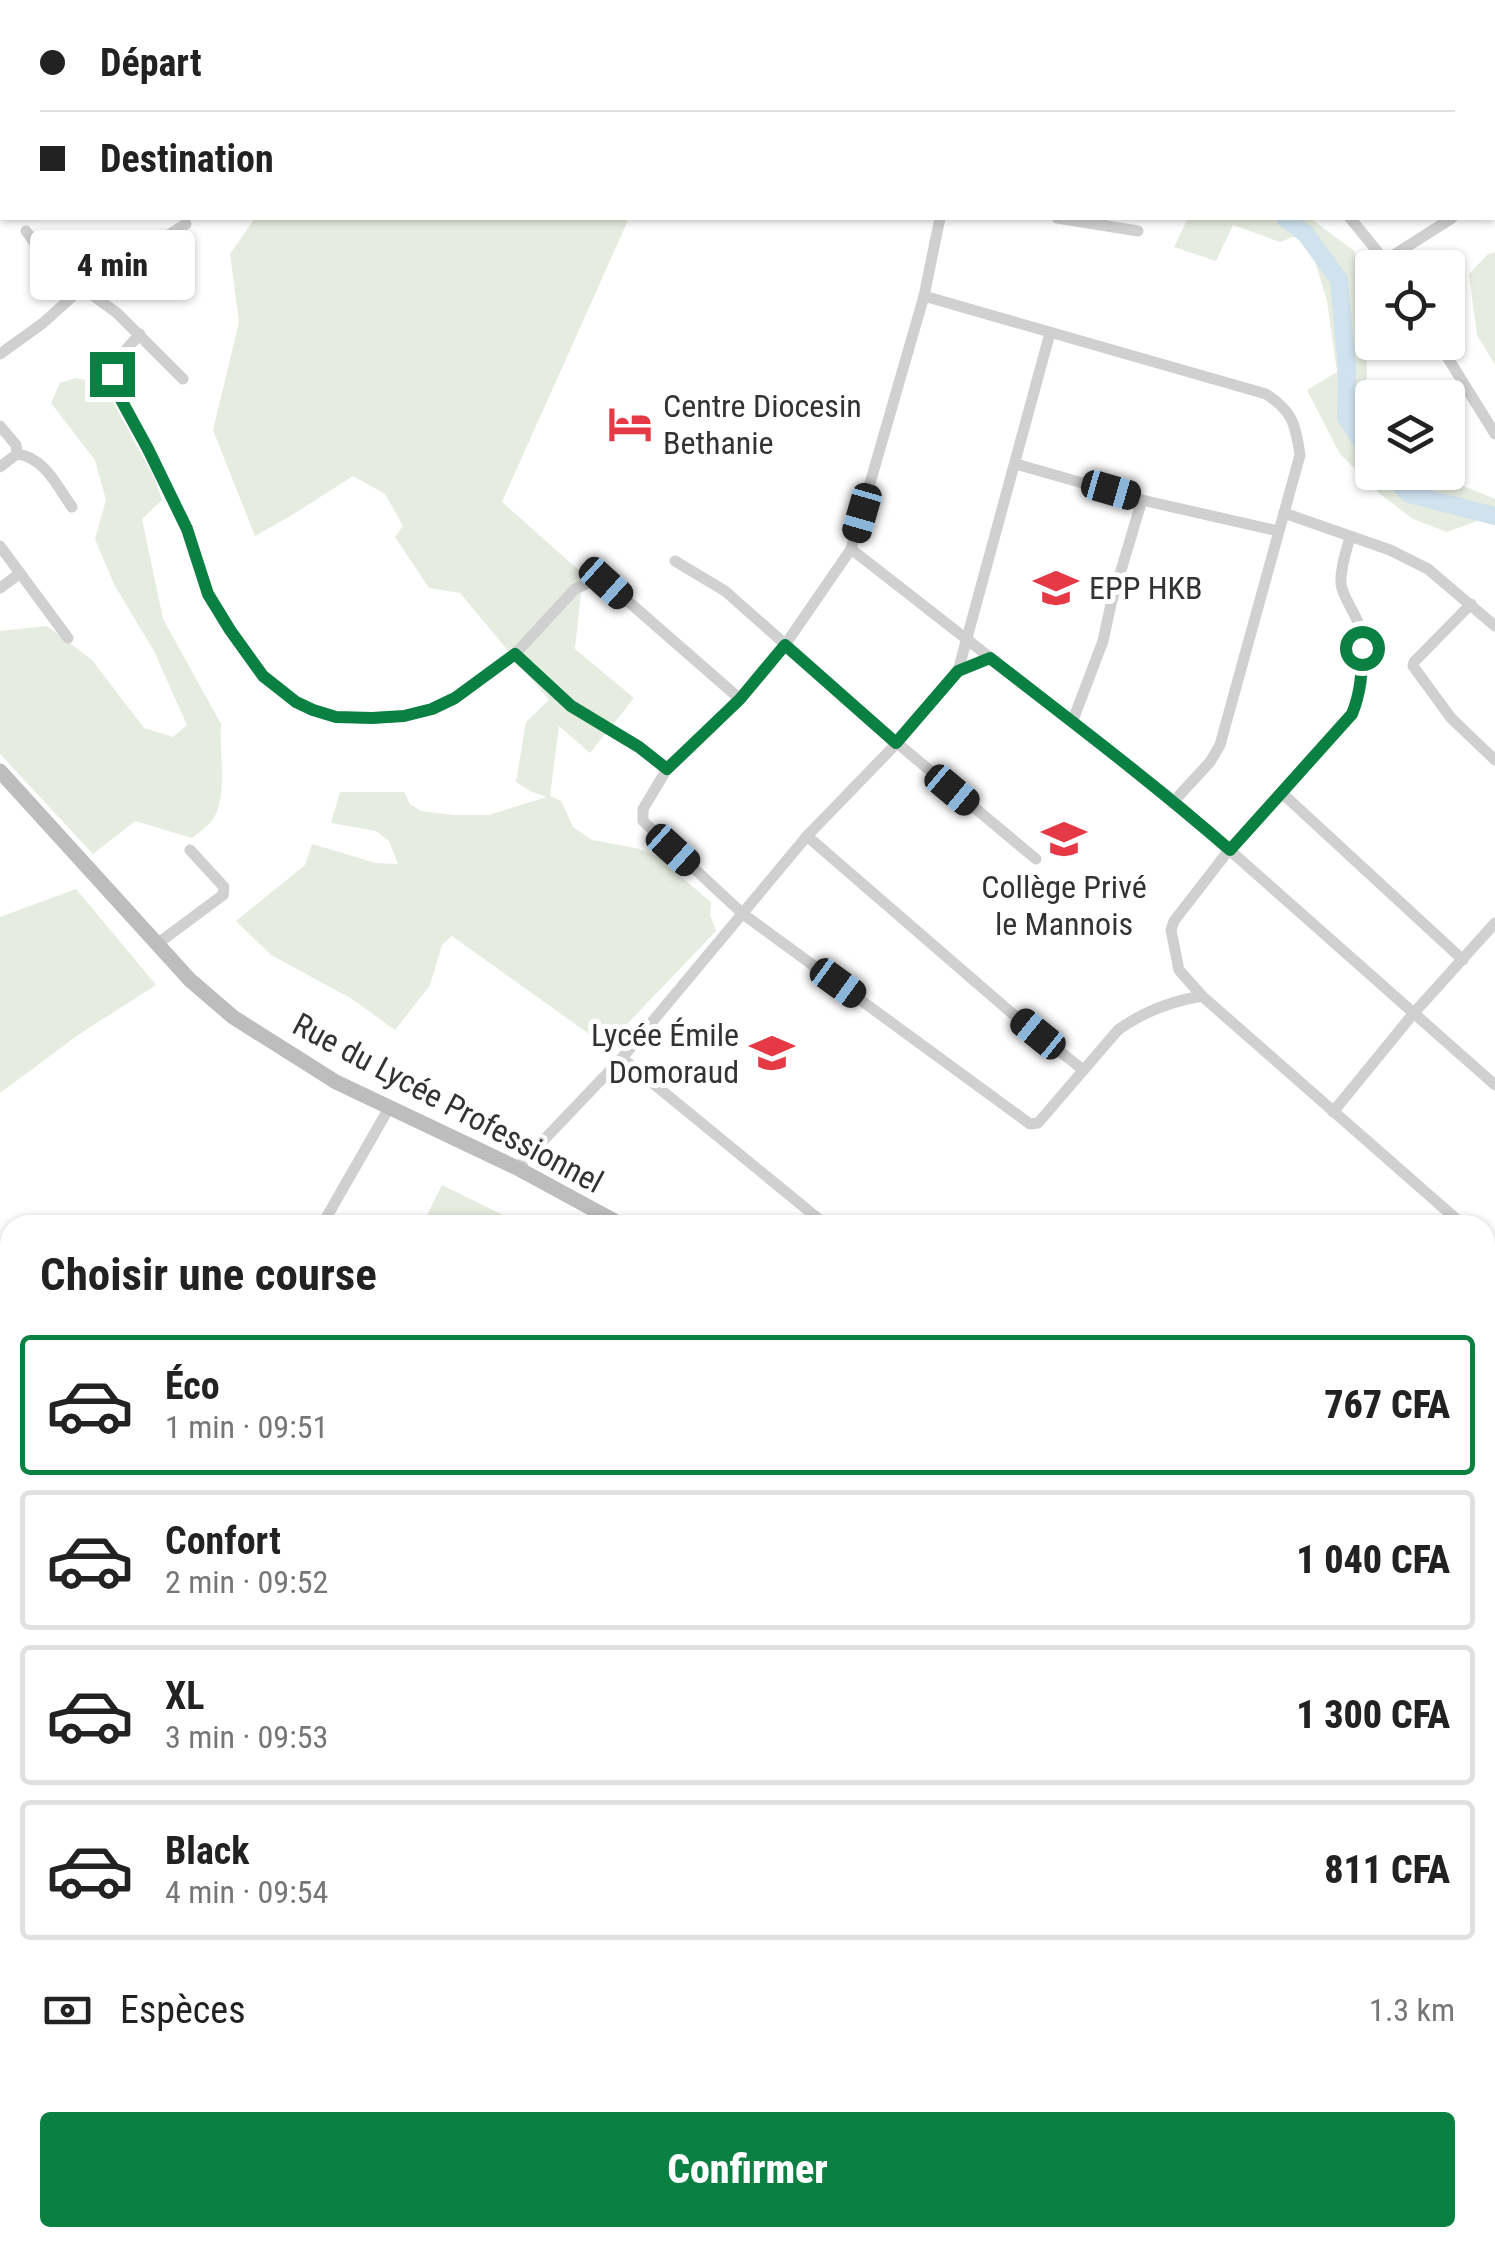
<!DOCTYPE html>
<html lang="fr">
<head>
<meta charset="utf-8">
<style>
  :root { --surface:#fff; --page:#f6f6f6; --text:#222; --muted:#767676; --line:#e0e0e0; --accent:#0b8043 }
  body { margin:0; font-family:"Roboto Condensed",sans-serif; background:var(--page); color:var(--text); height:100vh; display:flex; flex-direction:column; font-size:38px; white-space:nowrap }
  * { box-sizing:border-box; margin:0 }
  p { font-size:32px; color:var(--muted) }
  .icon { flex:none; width:55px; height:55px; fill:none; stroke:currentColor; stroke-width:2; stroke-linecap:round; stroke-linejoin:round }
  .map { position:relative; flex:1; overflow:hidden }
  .panel { position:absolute; left:0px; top:1215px; width:1495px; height:1032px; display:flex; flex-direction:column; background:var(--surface); border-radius:30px 30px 0 0; box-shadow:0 2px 8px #0004 }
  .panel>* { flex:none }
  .top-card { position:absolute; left:0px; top:0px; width:1495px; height:220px; box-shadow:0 2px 8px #0004; display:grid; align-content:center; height:220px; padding:0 40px; background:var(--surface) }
  .tools { position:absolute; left:1355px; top:250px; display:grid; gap:20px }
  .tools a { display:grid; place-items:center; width:110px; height:110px; border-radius:10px; background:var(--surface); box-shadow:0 2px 8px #0004; font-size:50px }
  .end { position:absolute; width:45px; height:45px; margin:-22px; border:12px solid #0b8043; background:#fff; box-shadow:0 0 0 5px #fff }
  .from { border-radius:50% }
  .bubble { position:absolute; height:70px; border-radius:10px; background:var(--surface); box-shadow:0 2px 8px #0004; font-size:32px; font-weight:800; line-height:70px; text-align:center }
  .car { position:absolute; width:30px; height:60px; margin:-30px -15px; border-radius:12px; box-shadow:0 0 8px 2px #0007; background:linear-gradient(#222 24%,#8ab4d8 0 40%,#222 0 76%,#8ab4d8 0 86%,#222 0) }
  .top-card b { display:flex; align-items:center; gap:35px; height:95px; font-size:38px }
  .top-card b+b { border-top:2px solid var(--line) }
  .top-card i { width:25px; height:25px; background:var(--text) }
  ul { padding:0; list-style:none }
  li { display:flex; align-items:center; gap:30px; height:140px; margin:0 20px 15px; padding:0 20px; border:5px solid var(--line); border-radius:10px }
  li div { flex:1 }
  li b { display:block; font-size:38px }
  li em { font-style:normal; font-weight:800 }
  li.active { border-color:var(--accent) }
  li>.icon { width:90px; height:90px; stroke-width:1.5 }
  h2 { padding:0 40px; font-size:45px; line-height:120px }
  .pay { display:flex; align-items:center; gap:25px; height:110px; padding:0 40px; font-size:38px }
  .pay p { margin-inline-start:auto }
  .button { display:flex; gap:20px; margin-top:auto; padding:20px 40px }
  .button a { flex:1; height:115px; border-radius:10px; background:var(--accent); color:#fff; font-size:40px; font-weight:800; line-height:115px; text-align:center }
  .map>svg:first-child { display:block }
  .green { fill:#e6ecdf }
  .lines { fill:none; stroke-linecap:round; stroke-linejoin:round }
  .stream { stroke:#cfe2ee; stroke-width:2.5 }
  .river { stroke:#cfe2ee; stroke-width:18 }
  .street { stroke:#d0d0d0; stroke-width:11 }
  .secondary { stroke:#bdbdbd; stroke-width:15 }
  .route { stroke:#0b8043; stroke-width:12 }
  .labels { text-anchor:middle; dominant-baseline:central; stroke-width:10; stroke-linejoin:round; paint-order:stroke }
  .poi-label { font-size:32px; fill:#333; stroke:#fff; text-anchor:start }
  .street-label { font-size:32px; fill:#333; stroke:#fff }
</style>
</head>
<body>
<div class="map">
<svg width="1495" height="2246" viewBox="0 0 1495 2246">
  <rect width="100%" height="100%" fill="#fff"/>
  <g class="green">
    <polygon points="255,218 629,218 502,502 583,574 575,649 634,698 590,753 559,726 550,796 561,801 573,827 592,840 636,848 655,855 711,902 710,915 716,931 606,1046 452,936 442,945 430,985 395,1030 352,999 271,955 236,921 305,865 312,844 376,863 398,864 389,841 376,831 331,823 340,792 404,792 410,804 421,811 453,815 489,815 547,797 530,791 516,782 526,722 549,700 460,593 429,588 395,537 403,526 385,494 353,476 292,515 255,536 213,430 239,322 230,254"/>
    <polygon points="1188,218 1310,218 1354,251 1365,292 1356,311 1367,358 1366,413 1372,423 1372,472 1431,473 1495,499 1495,524 1483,519 1447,532 1413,519 1380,494 1340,454 1307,390 1337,372 1327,301 1315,261 1296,236 1280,242 1233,225 1216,261 1174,247"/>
    <polygon points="1495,252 1495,365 1477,335 1469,274 1487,255"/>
    <path d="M76,378L103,384L154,477L162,500L142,519L163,619L221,724C219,751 229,801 211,822C205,828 198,833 192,838L135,821L93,854L0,754V631L47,626L92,660L144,728L173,737L187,725L154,651L115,586L95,539L106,500L95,460L51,403L60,383Z"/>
    <polygon points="76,889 156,985 78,1035 0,1093 0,917"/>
    <polygon points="442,1185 523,1225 422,1225"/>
    <polygon points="10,1359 10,1882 0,1882 0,1360"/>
  </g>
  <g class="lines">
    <g class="stream">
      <polyline points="944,2246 953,2238"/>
      <polyline points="1440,2246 1441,2238"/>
    </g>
    <g class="river">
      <polyline points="1062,0 1064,2"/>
      <polyline points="1285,218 1306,234 1339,280 1347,368 1346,417 1372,458"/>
      <polyline points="1387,472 1409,494 1495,516"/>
    </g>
    <g class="street">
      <polyline points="727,0 727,2"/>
      <polyline points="1392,0 1393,2"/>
      <polyline points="203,2 206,0"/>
      <polyline points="1246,2 1250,0"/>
      <polyline points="0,182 2,179"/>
      <polyline points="1492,193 1495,192"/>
      <path d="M940,218L924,296L851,549L785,645L740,699L667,769L643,809V821L743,914L1030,1124L1038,1123L1118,1030C1143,1012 1172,1001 1202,996"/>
      <polyline points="1057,218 1138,231"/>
      <polyline points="1350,218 1391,268"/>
      <polyline points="26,231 74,295"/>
      <polyline points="1386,260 1452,218"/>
      <polyline points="84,289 117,313 183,379"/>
      <path d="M924,296L1266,394C1293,412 1295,423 1300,455L1220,745L1210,762L1174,801"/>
      <path d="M140,334C125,351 111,362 113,385L148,449L187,529L208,595L230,630L263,675L296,702L313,710L336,717L373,718L404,716L432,709L455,698L515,654L571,705L639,747L667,769"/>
      <polyline points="1438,342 1495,434"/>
      <polyline points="0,354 43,323 74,295 186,224"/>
      <polyline points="0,426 16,445 17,454"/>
      <polyline points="1016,464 1142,500 1111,604 1103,641 1073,720"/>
      <path d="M0,467L17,454C44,457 57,486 72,507"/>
      <polyline points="1142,500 1278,531"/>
      <polyline points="1284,513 1390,550 1428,569 1495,626"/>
      <path d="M1350,537C1346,552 1340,569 1341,584C1343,597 1352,608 1357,620C1368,649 1364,686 1352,714L1229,850L1174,921L1171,930L1179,970L1202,996L1463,1225"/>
      <polyline points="0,546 68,638"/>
      <polyline points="851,549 1174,801 1495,1085"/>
      <polyline points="675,561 725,591 897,743 1036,859"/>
      <polyline points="0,588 19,574"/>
      <polyline points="1471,604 1414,662 1413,666 1451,718 1495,760"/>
      <polyline points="515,654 575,589 590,582 607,583 740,699"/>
      <polyline points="958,671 989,659"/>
      <polyline points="1283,794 1463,960"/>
      <polyline points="807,836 1015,1016 1082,1069"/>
      <polyline points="157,944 223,895 224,887 190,850"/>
      <polyline points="622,1058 826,1225"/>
      <polyline points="1333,1112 1413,1014 1495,923"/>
      <polyline points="517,1168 622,1058 807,836 897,743 958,671 1050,333"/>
      <polyline points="322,1225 389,1108"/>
      <polyline points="1485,1244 1495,1253"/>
      <polyline points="0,1338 10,1328"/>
      <polyline points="1485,1413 1495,1404"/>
      <polyline points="1485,2011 1495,2004"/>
      <polyline points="486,2238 489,2246"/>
      <polyline points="726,2246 737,2238"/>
    </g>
    <g class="secondary">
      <polyline points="0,771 190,980 233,1017 336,1082 517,1168 622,1225"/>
      <polyline points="1485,2054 1495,2068"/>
    </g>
  </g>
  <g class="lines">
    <path class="route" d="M112,374L113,385L148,449L187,529L208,594L230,630L263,676L296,702L313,710L336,717L372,718L404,716L432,709L455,698L515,654L571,706L639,747L667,769L740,699L785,645L896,743L958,671L990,658C1071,721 1152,782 1230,850L1352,714C1361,692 1362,672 1362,648"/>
  </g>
  <defs>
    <g id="hotel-bare" transform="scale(3.45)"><path d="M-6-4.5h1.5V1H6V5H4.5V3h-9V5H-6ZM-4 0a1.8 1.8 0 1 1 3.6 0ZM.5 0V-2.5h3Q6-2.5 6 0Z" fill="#e63946" stroke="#fff" stroke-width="2.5" paint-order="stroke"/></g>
    <g id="school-bare" transform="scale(3.45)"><path d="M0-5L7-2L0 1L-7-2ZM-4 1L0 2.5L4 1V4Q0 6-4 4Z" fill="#e63946" stroke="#fff" stroke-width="2.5" paint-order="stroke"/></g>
  </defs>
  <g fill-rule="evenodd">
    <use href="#hotel-bare" x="630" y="424"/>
    <use href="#school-bare" x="1056" y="588"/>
    <use href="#school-bare" x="1064" y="839"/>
    <use href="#school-bare" x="772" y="1053"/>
  </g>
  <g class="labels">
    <g class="poi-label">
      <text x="663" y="406">Centre Diocesin<tspan x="663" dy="37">Bethanie</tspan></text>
      <text x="1089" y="588">EPP HKB</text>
      <text x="1064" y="887" text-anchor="middle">Collège Privé<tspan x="1064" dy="37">le Mannois</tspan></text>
      <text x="739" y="1035" text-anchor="end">Lycée Émile<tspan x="739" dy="37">Domoraud</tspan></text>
    </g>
    <g class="street-label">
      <text transform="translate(448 1103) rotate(28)">Rue du Lycée Professionnel</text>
    </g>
  </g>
</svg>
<div class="tools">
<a><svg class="icon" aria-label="locate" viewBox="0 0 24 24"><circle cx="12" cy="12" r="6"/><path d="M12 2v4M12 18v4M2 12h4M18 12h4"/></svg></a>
<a><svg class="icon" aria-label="layers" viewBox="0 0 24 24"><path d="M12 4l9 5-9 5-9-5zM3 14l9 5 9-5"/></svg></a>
</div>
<i class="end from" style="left:1362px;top:648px"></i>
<i class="end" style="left:112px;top:374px"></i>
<div class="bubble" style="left:30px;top:230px;width:165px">4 min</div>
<i class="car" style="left:1111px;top:490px;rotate:106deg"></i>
<i class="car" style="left:862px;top:513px;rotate:196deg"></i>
<i class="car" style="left:606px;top:583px;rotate:132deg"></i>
<i class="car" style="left:952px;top:790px;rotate:130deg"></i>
<i class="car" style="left:673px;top:850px;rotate:132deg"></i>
<i class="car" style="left:838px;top:983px;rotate:126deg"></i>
<i class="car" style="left:1038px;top:1034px;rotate:309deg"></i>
<div class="top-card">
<b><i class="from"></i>Départ</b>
<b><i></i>Destination</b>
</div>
<section class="panel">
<h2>Choisir une course</h2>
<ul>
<li class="active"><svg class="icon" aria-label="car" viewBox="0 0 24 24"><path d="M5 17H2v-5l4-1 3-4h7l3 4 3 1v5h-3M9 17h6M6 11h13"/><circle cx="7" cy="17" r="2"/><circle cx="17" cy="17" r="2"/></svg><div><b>Éco</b><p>1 min · 09:51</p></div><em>767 CFA</em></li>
<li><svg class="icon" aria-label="car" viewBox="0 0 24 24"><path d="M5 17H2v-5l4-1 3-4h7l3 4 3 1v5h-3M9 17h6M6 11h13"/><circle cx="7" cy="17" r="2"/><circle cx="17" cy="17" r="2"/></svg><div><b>Confort</b><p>2 min · 09:52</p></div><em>1 040 CFA</em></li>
<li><svg class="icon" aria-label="car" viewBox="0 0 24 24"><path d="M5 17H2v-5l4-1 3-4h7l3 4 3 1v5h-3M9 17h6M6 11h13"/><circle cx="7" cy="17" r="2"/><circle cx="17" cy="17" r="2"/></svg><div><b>XL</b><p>3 min · 09:53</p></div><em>1 300 CFA</em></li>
<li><svg class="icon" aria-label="car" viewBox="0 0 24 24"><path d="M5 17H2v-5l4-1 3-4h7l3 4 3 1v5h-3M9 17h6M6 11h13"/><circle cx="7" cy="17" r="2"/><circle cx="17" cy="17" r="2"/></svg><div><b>Black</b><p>4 min · 09:54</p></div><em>811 CFA</em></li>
</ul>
<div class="pay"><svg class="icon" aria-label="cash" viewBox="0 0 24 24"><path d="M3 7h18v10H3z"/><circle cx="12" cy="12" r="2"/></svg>Espèces<p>1.3 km</p></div>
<div class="button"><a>Confirmer</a></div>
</section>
</div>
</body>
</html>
